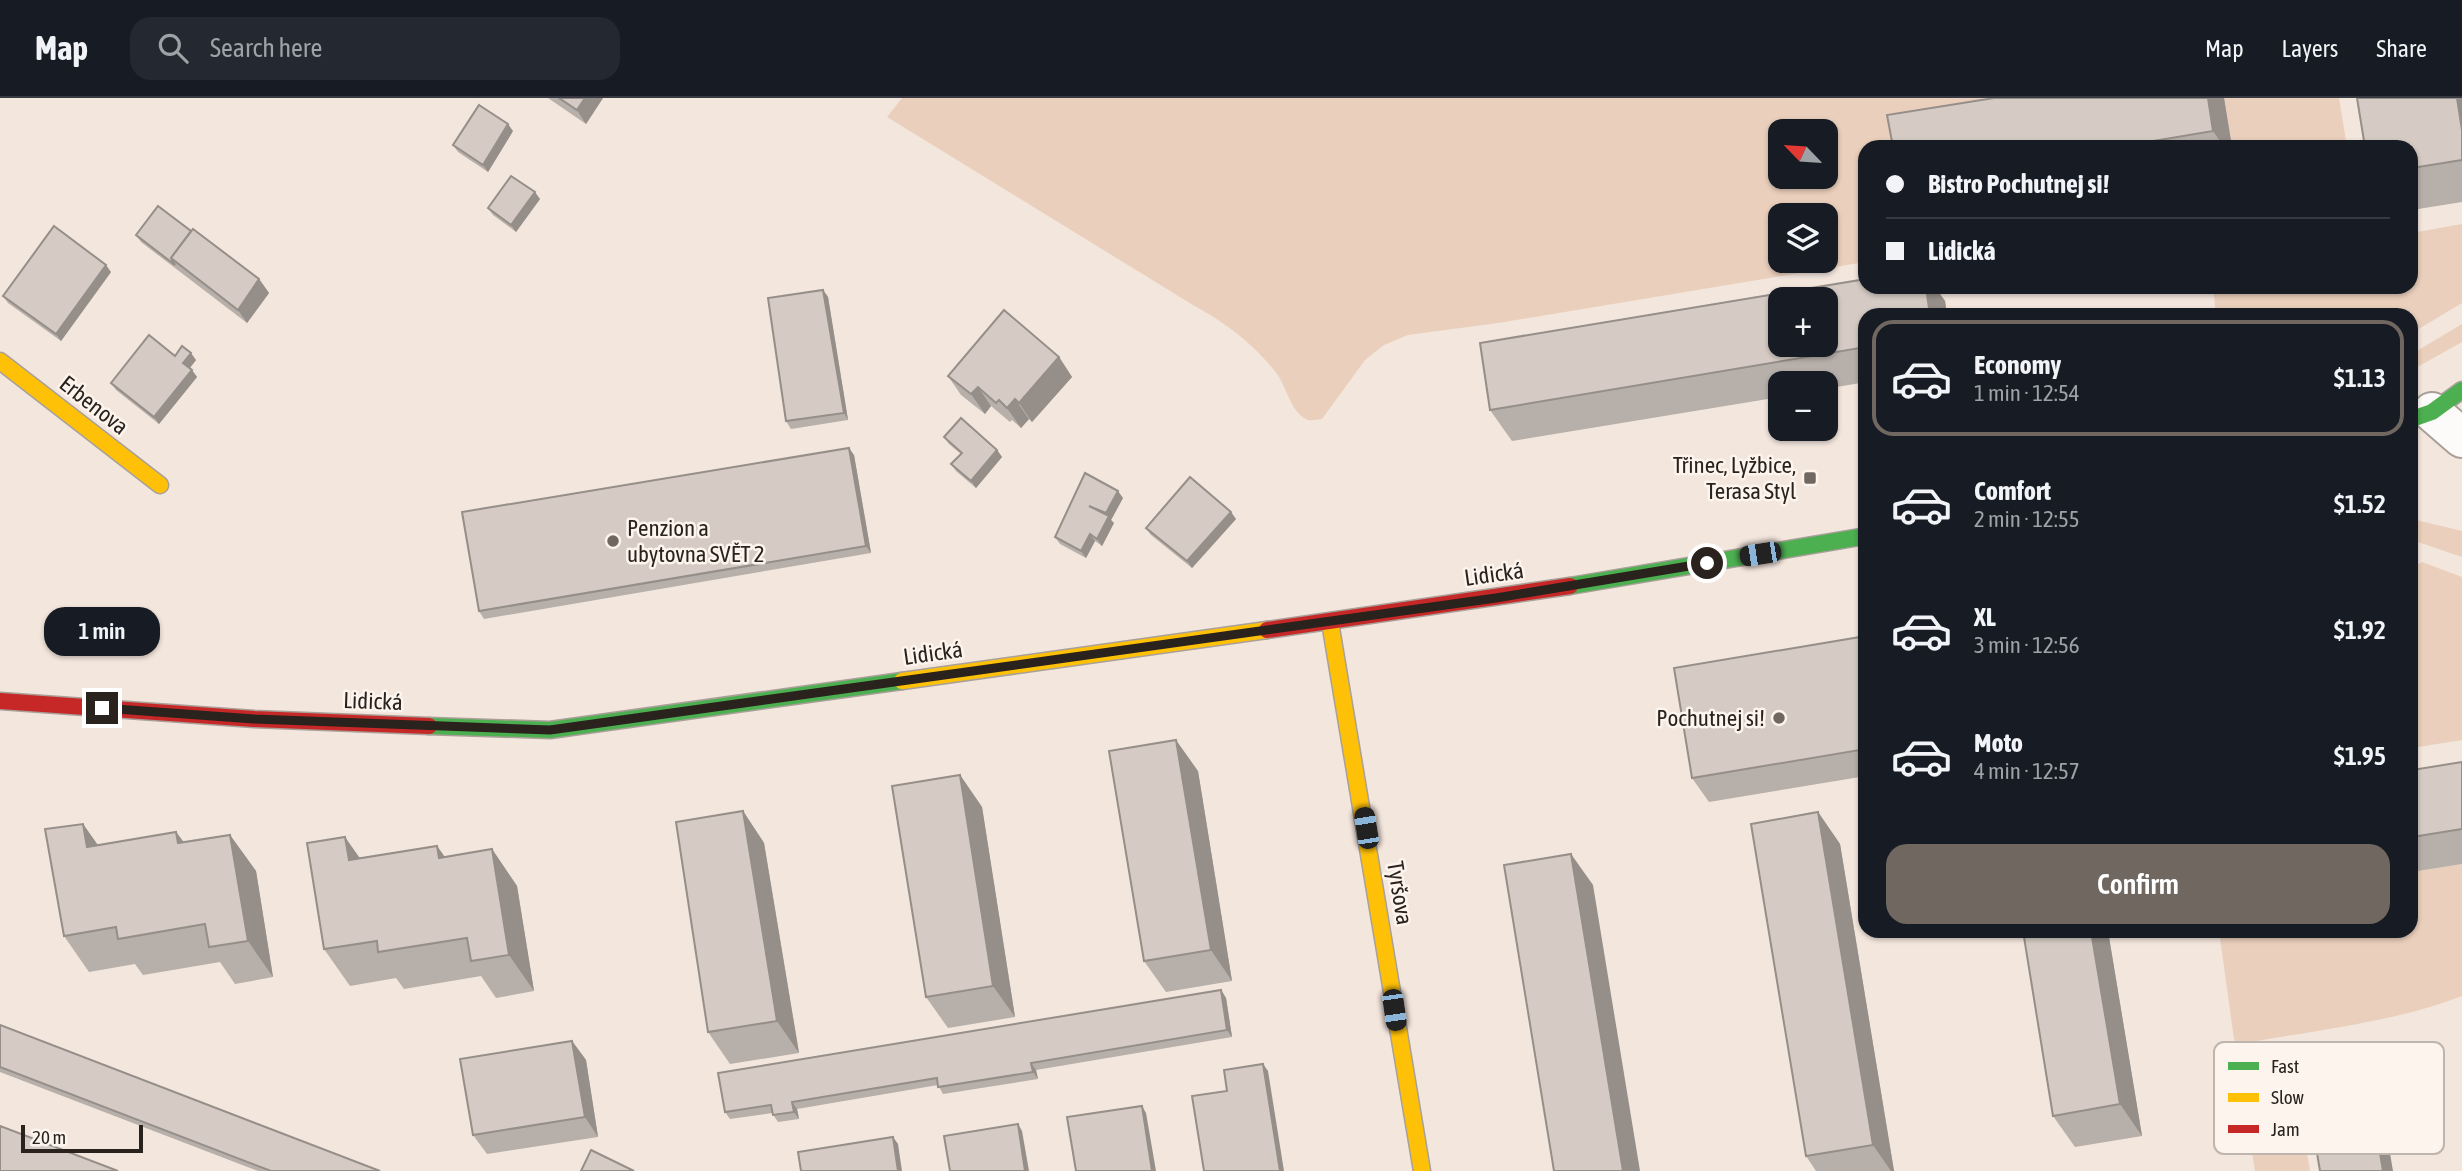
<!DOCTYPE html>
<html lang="en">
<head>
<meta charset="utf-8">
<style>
  :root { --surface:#171b24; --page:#242831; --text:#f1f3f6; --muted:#9ea1a6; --line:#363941; --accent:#706760 }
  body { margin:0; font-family:"Asap Condensed",sans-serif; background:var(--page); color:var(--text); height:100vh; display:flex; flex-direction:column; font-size:26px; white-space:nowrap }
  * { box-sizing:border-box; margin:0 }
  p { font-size:23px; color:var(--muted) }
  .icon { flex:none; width:38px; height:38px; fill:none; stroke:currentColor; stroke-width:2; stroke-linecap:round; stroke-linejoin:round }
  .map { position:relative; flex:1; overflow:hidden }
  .sheet { position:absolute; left:1858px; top:210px; width:560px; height:630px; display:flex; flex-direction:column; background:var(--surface); border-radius:21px; box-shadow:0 2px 5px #0004 }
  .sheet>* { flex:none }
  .banner { position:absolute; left:1858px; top:42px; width:560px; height:154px; border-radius:21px; box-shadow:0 2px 5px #0004; display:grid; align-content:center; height:154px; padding:0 28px; background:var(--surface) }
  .needle { width:46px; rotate:295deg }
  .fabs { position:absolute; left:1768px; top:21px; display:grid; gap:14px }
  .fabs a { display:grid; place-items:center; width:70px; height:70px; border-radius:14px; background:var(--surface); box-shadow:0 2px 5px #0004; font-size:35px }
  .scale { position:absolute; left:21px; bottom:18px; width:122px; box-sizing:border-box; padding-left:7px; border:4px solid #2a221c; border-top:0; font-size:19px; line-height:24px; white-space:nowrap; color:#2a221c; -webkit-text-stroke:5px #fdf4ee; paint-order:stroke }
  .end { position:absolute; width:32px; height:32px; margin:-16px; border:9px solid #2a221c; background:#fff; box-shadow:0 0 0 4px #fff }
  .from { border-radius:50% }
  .bubble { position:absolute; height:49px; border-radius:21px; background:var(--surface); box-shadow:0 2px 5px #0004; font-size:23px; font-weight:600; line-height:49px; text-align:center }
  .car { position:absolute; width:21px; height:42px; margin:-21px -10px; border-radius:9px; box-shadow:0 0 5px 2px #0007; background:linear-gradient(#222 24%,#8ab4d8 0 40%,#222 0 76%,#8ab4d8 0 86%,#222 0) }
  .banner b { display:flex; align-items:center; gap:24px; height:66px; font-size:26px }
  .banner b+b { border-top:2px solid var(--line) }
  .banner i { width:18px; height:18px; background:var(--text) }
  ul { padding:12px 0 0; list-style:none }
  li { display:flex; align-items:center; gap:21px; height:116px; margin:0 14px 10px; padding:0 14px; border:4px solid transparent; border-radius:21px }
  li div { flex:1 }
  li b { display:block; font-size:26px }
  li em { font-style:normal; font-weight:600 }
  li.on { border-color:var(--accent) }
  li>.icon { width:63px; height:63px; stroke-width:1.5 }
  .button { display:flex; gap:14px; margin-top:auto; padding:14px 28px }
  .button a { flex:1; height:80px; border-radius:21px; background:var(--accent); color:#fff; font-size:28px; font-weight:600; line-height:80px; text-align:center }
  header { display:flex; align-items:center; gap:42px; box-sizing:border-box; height:98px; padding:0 35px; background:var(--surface); border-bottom:2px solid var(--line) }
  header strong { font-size:33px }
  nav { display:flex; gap:38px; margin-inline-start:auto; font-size:24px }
  .search { width:490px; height:63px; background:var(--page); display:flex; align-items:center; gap:18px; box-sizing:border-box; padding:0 24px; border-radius:21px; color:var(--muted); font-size:26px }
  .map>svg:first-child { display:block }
  .green { fill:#eacfbc; fill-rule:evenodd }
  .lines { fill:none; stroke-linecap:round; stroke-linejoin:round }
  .street-casing { stroke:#a9a099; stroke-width:42 }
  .fast-casing { stroke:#a9a099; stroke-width:19 }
  .slow-casing { stroke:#a9a099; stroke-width:19 }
  .jam-casing { stroke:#a9a099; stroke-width:19 }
  .street { stroke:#fdfbfa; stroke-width:38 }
  .fast { stroke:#4caf50; stroke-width:16 }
  .slow { stroke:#ffc107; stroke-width:16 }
  .jam { stroke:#c62828; stroke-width:16 }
  .wall { fill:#b7afa9 }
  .shaded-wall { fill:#958e89 }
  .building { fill:#d5cbc4; stroke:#958e89; stroke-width:2; fill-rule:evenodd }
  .route { stroke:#2a221c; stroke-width:9 }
  .poi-dot { fill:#706760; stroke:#fdf4ee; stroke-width:2.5 }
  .labels { text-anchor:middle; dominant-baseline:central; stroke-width:5; stroke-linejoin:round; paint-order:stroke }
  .street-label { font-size:23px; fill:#2a221c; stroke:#fdf4ee }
  .poi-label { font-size:23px; fill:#2a221c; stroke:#fdf4ee; text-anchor:end }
  .key { fill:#fdf4ee; stroke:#beb5af; stroke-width:2 }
  .key-label { font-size:19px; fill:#2a221c }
</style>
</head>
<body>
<header>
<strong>Map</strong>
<div class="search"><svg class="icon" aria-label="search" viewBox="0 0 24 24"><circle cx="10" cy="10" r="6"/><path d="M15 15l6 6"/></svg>Search here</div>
<nav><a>Map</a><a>Layers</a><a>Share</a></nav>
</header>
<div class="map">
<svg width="2462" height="1073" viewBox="0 0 2462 1073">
  <rect width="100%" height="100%" fill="#f3e6dd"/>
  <g class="green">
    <path d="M902,0H2047L1894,49H1866L1865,164L1498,225L1408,237L1384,247L1365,262L1322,321C1317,321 1311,324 1306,321C1291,314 1286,288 1277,276C1254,246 1226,225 1193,207L887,19ZM1780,33H1825V79H1780ZM1780,117H1825V163H1780Z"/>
    <polygon points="2224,0 2339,0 2347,49 2232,49"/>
    <polygon points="2462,126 2462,205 2412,235 2412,217 2216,217 2213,189 2412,189 2412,135"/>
    <polygon points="2462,226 2462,244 2412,272 2412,256"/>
    <polygon points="2412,421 2462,433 2462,459 2412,442"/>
    <polygon points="2422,464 2462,479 2462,642 2412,650 2412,470"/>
    <path d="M2462,766V898C2396,924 2316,932 2246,945H2237L2234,941L2219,833H2412V774Z"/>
    <polygon points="2351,975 2297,993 2310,1073 2255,1073 2242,993"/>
  </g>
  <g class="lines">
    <g class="street-casing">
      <polyline id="street" points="2432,314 2462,340"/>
    </g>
    <g class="fast-casing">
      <g id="fast">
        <polyline points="2412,321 2432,314 2462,292"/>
        <polyline points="1570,488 1866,438"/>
        <polyline points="429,628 550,632 902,583"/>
      </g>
    </g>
    <g class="slow-casing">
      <g id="slow">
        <polyline points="0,263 160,387"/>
        <polyline points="1330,524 1422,1073"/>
        <polyline points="902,583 1267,532"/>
      </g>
    </g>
    <g class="jam-casing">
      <g id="jam">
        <polyline points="1267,532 1570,488"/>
        <polyline points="0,603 254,621 429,628"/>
      </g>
    </g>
    <use href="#street" class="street"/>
    <use href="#fast" class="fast"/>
    <use href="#slow" class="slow"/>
    <use href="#jam" class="jam"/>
  </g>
  <g class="wall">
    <polygon points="548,0 603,0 586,26"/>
    <polygon points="2224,0 2232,49 1893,49"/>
    <polygon points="2462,0 2462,104 2412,112 2412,49"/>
    <polygon points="513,33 488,74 458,54 453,47"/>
    <polygon points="540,101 516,134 493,117 488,110"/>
    <polygon points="191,133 259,181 269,195 247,225 141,144 136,137"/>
    <polygon points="111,174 61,243 8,205 3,198"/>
    <polygon points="1866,189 1935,189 1945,203 1947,217 1866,217 1866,284 1825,291 1825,285 1780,285 1780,299 1512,343 1490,312"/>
    <polygon points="823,192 828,199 848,322 791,331 786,323"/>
    <polygon points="175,258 196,262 190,270 197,279 159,326 116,292 111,285"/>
    <polygon points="1059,259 1072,279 1032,324 1029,321 1021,330 1012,322 1010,324 991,308 985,316 961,297 948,278"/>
    <polygon points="944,339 997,352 1002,359 976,390 956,373 951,366 961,356 949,346"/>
    <polygon points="854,357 871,455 484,521 479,513"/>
    <polygon points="1123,400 1111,422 1114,425 1102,448 1095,443 1086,460 1060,446 1055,439"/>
    <polygon points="1236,421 1192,470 1151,437 1146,430"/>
    <polygon points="1866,538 1866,678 1709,704 1692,680"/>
    <polygon points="2462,664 2462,766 2412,774 2412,672"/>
    <polygon points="1198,673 1232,883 1166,894 1144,863"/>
    <polygon points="960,677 982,709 1015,919 948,930 926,899"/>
    <polygon points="743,713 764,745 799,955 730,966 708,934"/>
    <polygon points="1818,714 1840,746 1894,1073 1816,1073 1806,1058"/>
    <polygon points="83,726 98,747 176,734 184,744 230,737 256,773 273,879 235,886 220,864 143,877 135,866 89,874 64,838"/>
    <polygon points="437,748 445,759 492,751 517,788 534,893 496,900 481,878 404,891 396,880 350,888 324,851 360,760"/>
    <polygon points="2023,833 2108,833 2142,1038 2075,1049 2053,1018"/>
    <polygon points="1221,892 1226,900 1232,939 1036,972 1038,981 943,996 938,987 797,1011 799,1021 778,1024 772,1015 730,1021 725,1014"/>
    <polygon points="0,927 380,1073 258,1073 0,974"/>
    <polygon points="572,943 586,962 598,1039 487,1056 473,1037"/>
    <polygon points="2364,959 2377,979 2316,1052 2307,1054 2293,1034"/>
  </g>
  <g class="shaded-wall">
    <polygon points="585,0 603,0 586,26 577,12"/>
    <polygon points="2208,0 2224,0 2232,49 2224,49 2213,33"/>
    <polygon points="2457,0 2462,0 2462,32"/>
    <polygon points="508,26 513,33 488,74 483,67"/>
    <polygon points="535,94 540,101 516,134 511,127"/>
    <polygon points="106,167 111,174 61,243 56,236"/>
    <polygon points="259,181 269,195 247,225 238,212"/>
    <polygon points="1926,189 1935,189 1945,203 1947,217 1930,217"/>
    <polygon points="823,192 828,199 848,322 844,315"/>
    <polygon points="191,255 196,262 188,272 183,265"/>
    <polygon points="1059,259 1072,279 1032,324 1019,305"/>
    <polygon points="192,272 197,279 159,326 154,319"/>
    <polygon points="978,289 991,308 985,316 971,296"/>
    <polygon points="1015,301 1029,321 1021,330 1007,310"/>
    <polygon points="849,350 854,357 871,455 866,448"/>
    <polygon points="997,352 1002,359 976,390 971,383"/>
    <polygon points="1118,393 1123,400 1111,422 1114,425 1102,448 1097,441 1109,419 1106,415"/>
    <polygon points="1231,414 1236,421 1192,470 1187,463"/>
    <polygon points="1090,436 1095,443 1086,460 1081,453"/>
    <polygon points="1176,642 1198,673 1232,883 1211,852"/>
    <polygon points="960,677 982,709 1015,919 993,888"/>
    <polygon points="743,713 764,745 799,955 777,923"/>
    <polygon points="1818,714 1840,746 1894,1073 1891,1073 1873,1047"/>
    <polygon points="83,726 108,762 87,749"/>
    <polygon points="176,734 202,770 178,745"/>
    <polygon points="230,737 256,773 273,879 248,843"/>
    <polygon points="345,739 371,776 349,762"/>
    <polygon points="437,748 462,784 439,760"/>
    <polygon points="492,751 517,788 534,893 509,857"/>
    <polygon points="1571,756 1593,787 1640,1073 1623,1073"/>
    <polygon points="2091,833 2108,833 2142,1038 2120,1006"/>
    <polygon points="1221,892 1226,900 1232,939 1227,932"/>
    <polygon points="572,943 586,962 598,1039 585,1019"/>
    <polygon points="2364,959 2377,979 2393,1073 2383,1073"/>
    <polygon points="1031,965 1036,972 1038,981 1033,974"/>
    <polygon points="1263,966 1268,973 1284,1073 1280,1073"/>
    <polygon points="792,1004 797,1011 799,1021 794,1014"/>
    <polygon points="1142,1008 1146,1015 1156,1073 1152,1073"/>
    <polygon points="1018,1026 1022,1033 1029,1073 1025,1073"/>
    <polygon points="893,1039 898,1046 902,1073 898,1073"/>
  </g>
  <g class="building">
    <polygon points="559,0 585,0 577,12"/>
    <polygon points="1994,0 2208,0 2213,33 2118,49 1893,49 1887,17"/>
    <polygon points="2357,0 2457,0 2462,32 2462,62 2412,70 2412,49 2365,49"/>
    <polygon points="479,7 508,26 483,67 453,47"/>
    <polygon points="511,78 535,94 511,127 488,110"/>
    <polygon points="158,108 191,133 171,160 175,167 136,137"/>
    <polygon points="54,128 106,167 56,236 3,198"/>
    <polygon points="193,131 259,181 238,212 171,160"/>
    <path d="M1866,181V189H1926L1930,217H1866V249L1490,312L1480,245ZM1780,201H1825V247H1780Z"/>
    <polygon points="823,192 844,315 786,323 768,200"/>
    <polygon points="1004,212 1059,259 1019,305 1015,301 1007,310 999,302 996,305 978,289 971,296 948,278"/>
    <polygon points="149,237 175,258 182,248 191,255 183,265 192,272 154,319 111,285"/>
    <polygon points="961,320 997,352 971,383 951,366 962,355 944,339"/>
    <polygon points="849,350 866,448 479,513 462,414"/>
    <polygon points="1085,375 1118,393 1106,415 1089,408 1109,418 1097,441 1090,436 1081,453 1055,439"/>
    <polygon points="1190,379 1231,414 1187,463 1146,430"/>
    <polygon points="1866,538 1866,651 1692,680 1674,570"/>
    <polygon points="1176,642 1211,852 1144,863 1109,653"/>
    <polygon points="2462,664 2462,731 2412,739 2412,672"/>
    <polygon points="960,677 993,888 926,899 892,688"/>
    <polygon points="743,713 777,923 708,934 676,724"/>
    <polygon points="1818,714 1873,1047 1806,1058 1751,726"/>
    <polygon points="83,726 87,749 176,734 178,745 230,737 248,843 209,849 205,826 118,841 116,829 64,838 45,731"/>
    <polygon points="345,739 349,762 437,748 439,760 492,751 509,857 471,863 467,840 378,854 377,843 324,851 307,745"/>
    <polygon points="1571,756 1623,1073 1554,1073 1504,767"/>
    <polygon points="2023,833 2091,833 2120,1006 2053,1018"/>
    <polygon points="1221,892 1227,932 1031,965 1033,974 938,989 937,980 792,1004 794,1014 773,1017 771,1007 725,1014 718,975"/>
    <polygon points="0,927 380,1073 271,1073 0,969"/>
    <polygon points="572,943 585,1019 473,1037 460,961"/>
    <polygon points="2364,959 2383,1073 2320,1073 2313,1031 2293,1034 2283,973"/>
    <polygon points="1263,966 1280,1073 1204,1073 1192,998 1227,993 1224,972"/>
    <polygon points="1142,1008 1152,1073 1076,1073 1067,1019"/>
    <polygon points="1018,1026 1025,1073 950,1073 944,1038"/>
    <polygon points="0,1028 118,1073 0,1073"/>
    <polygon points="893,1039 898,1073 801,1073 798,1054"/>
    <polygon points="591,1052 634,1073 581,1073"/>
  </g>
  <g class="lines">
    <polyline class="route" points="102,610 254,621 550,632 1496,500 1707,465"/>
  </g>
  <g class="poi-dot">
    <rect x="1803" y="373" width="14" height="14" rx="3.5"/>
    <circle cx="613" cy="443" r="7"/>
    <circle cx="1779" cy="620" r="7"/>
  </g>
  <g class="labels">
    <g class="street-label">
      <text transform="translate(94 307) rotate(38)">Erbenova</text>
      <text transform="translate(1494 476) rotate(-8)">Lidická</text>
      <text transform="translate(933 555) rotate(-8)">Lidická</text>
      <text transform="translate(373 603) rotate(2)">Lidická</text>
      <text transform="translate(1400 795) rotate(81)">Tyršova</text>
    </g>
    <g class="poi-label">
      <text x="1796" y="367">Třinec, Lyžbice,<tspan x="1796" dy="26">Terasa Styl</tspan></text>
      <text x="627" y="430" text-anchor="start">Penzion a<tspan x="627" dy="26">ubytovna SVĚT 2</tspan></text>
      <text x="1765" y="620">Pochutnej si!</text>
    </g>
  </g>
  <rect x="2214" y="944" width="230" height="112" rx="10" class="key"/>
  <rect x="2228" y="964" width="31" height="8" fill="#4caf50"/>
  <rect x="2228" y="995" width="31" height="9" fill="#ffc107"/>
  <rect x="2228" y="1027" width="31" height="8" fill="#c62828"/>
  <g class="key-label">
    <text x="2271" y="975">Fast</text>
    <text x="2271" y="1006">Slow</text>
    <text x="2271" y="1038">Jam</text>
  </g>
</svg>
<div class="fabs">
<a><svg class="needle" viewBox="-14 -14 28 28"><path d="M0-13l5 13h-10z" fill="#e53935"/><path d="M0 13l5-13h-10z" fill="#9ea1a6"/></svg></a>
<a><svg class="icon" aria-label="layers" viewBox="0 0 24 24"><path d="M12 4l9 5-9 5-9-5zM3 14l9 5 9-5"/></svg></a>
<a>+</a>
<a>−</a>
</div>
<div class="scale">20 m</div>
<i class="end from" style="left:1707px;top:465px"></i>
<i class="end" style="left:102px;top:610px"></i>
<div class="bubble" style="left:44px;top:509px;width:116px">1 min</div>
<i class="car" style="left:1760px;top:456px;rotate:261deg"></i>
<i class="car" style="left:1366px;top:730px;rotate:351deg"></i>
<i class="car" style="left:1394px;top:912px;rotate:172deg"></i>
<div class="banner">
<b><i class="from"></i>Bistro Pochutnej si!</b>
<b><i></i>Lidická</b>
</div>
<section class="sheet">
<ul>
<li class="on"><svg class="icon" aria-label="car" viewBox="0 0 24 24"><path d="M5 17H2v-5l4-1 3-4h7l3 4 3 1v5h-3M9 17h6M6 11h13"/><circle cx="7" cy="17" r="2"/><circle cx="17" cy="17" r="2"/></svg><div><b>Economy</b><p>1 min · 12:54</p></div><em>$1.13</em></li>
<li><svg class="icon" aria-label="car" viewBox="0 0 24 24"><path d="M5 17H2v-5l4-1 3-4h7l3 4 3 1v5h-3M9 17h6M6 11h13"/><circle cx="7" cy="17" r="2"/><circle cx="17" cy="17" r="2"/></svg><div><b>Comfort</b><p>2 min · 12:55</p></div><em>$1.52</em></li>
<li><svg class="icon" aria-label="car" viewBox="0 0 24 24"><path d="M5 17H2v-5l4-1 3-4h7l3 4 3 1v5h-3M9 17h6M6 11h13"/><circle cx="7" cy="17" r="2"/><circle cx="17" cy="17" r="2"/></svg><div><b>XL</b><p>3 min · 12:56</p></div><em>$1.92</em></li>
<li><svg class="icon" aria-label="car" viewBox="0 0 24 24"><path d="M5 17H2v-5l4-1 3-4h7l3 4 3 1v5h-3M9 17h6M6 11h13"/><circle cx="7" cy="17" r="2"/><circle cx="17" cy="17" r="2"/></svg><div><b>Moto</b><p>4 min · 12:57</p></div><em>$1.95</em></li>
</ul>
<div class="button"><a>Confirm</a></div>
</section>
</div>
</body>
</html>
